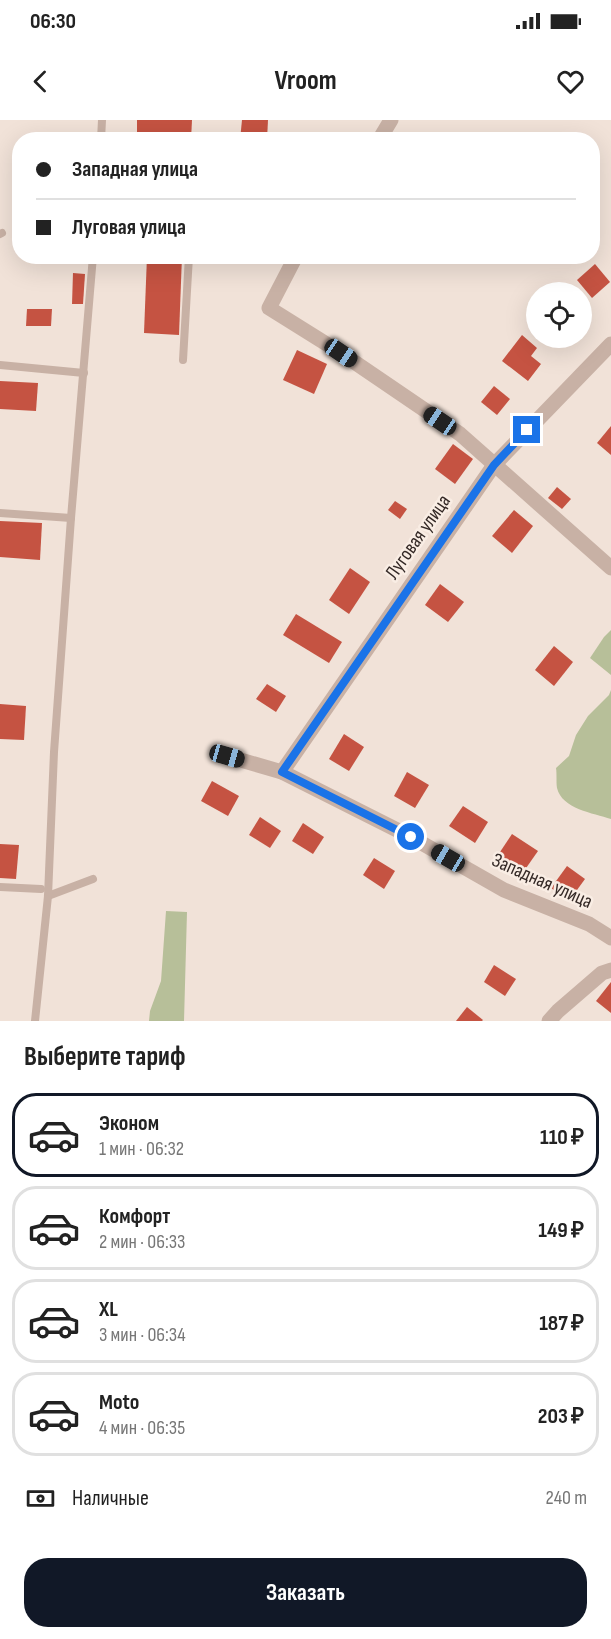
<!DOCTYPE html>
<html lang="ru">
<head>
<meta charset="utf-8">
<style>
  :root { --surface:#fff; --page:#f2f2f2; --text:#222; --muted:#767676; --line:#e0e0e0; --accent:#111827 }
  body { margin:0; font-family:"Sofia Sans Condensed",sans-serif; background:var(--page); color:var(--text); height:100vh; display:flex; flex-direction:column; font-size:22px; white-space:nowrap }
  * { box-sizing:border-box; margin:0 }
  p { font-size:20px; color:var(--muted) }
  .icon { flex:none; width:33px; height:33px; fill:none; stroke:currentColor; stroke-width:2; stroke-linecap:round; stroke-linejoin:round }
  .map { position:relative; height:901px; overflow:hidden }
  .drawer { display:flex; flex-direction:column; background:var(--surface); flex:1 }
  .drawer>* { flex:none }
  .hud { position:absolute; left:12px; top:12px; width:588px; height:132px; border-radius:24px; box-shadow:0 6px 24px #0002; display:grid; align-content:center; height:132px; padding:0 24px; background:var(--surface) }
  .controls { position:absolute; left:526px; top:162px; display:grid; gap:12px }
  .controls a { display:grid; place-items:center; width:66px; height:66px; border-radius:50%; background:var(--surface); box-shadow:0 6px 24px #0002; font-size:30px }
  .end { position:absolute; width:27px; height:27px; margin:-14px; border:8px solid #1a73e8; background:#fff; box-shadow:0 0 0 3px #fff }
  .from { border-radius:50% }
  .car { position:absolute; width:18px; height:36px; margin:-18px -9px; border-radius:8px; box-shadow:0 0 4px 2px #0007; background:linear-gradient(#222 24%,#8ab4d8 0 40%,#222 0 76%,#8ab4d8 0 86%,#222 0) }
  .hud b { display:flex; align-items:center; gap:21px; height:57px; font-size:22px }
  .hud b+b { border-top:2px solid var(--line) }
  .hud i { width:15px; height:15px; background:var(--text) }
  ul { padding:0; list-style:none }
  li { display:flex; align-items:center; gap:18px; height:84px; margin:0 12px 9px; padding:0 12px; border:3px solid var(--line); border-radius:24px }
  li div { flex:1 }
  li b { display:block; font-size:22px }
  li em { font-style:normal; font-weight:700 }
  li.current { border-color:var(--accent) }
  li>.icon { width:54px; height:54px; stroke-width:1.5 }
  h2 { padding:0 24px; font-size:27px; line-height:72px }
  .pay { display:flex; align-items:center; gap:15px; height:66px; padding:0 24px; font-size:22px }
  .pay p { margin-inline-start:auto }
  .button { display:flex; gap:12px; margin-top:auto; padding:12px 24px }
  .button a { flex:1; height:69px; border-radius:24px; background:var(--accent); color:#fff; font-size:24px; font-weight:700; line-height:69px; text-align:center }
  .status { display:flex; justify-content:space-between; align-items:center; height:42px; padding:0 30px; background:var(--surface); direction:ltr }
  .status svg { height:16px; fill:currentColor }
  header { display:flex; justify-content:space-between; align-items:center; height:78px; padding:0 24px; background:var(--surface); font-size:27px; font-weight:700 }
  .map>svg:first-child { display:block }
  .green { fill:#b7bf99 }
  .building { fill:#c55342 }
  .lines { fill:none; stroke-linecap:round; stroke-linejoin:round }
  .service { stroke:#c8b1a5; stroke-width:8 }
  .minor { stroke:#c8b1a5; stroke-width:15 }
  .route { stroke:#1a73e8; stroke-width:8 }
  .labels { text-anchor:middle; dominant-baseline:central; stroke-width:5; stroke-linejoin:round; paint-order:stroke }
  .street-label { font-size:20px; fill:#342926; stroke:#f9ede4 }
</style>
</head>
<body>
<div class="status"><b>06:30</b><svg viewBox="0 0 49 12"><path d="M0 12V9h3v3zM5 12V6h3v6zM10 12V3h3v9zM15 12V0h3v12zM26 1h20v11H26zM47 4h2v5h-2z"/></svg></div>
<header><svg class="icon" aria-label="back" viewBox="0 0 24 24"><path d="M15 5l-7 7 7 7"/></svg>Vroom<svg class="icon" aria-label="heart" viewBox="0 0 24 24"><path d="M12 20l-8-8c-3-5 5-10 8-4 3-6 11-1 8 4z"/></svg></header>
<div class="map">
<svg width="611" height="901" viewBox="0 0 611 901">
  <rect width="100%" height="100%" fill="#f1e2d8"/>
  <g class="green">
    <polygon points="611,510 611,555 590,538 604,517"/>
    <path d="M611,570V699C593,693 562,689 557,668C556,662 557,654 556,648L569,636L576,615L588,596L609,575Z"/>
    <polygon points="166,791 187,792 184,901 149,901 150,891 161,861"/>
  </g>
  <g class="building">
    <polygon points="137,0 192,0 191,20 137,20"/>
    <polygon points="242,0 268,0 267,20 240,20"/>
    <polygon points="147,136 182,136 179,215 144,213"/>
    <polygon points="595,144 610,162 592,178 577,160"/>
    <polygon points="73,153 85,154 83,184 72,184"/>
    <polygon points="27,189 52,189 51,206 26,206"/>
    <polygon points="522,215 537,228 531,236 541,244 528,261 502,241"/>
    <polygon points="297,230 327,244 314,274 283,260"/>
    <polygon points="0,261 38,263 36,291 0,289"/>
    <polygon points="494,266 510,279 497,295 481,282"/>
    <polygon points="611,306 611,335 597,323"/>
    <polygon points="453,324 473,339 455,364 435,349"/>
    <polygon points="557,367 571,379 562,389 548,378"/>
    <polygon points="395,381 407,389 400,399 388,390"/>
    <polygon points="514,390 533,406 512,433 492,416"/>
    <polygon points="0,401 42,403 40,440 0,437"/>
    <polygon points="350,448 370,462 349,494 329,480"/>
    <polygon points="440,464 464,482 448,502 425,485"/>
    <polygon points="296,494 342,522 329,543 283,515"/>
    <polygon points="554,526 573,542 554,566 535,550"/>
    <polygon points="267,564 286,576 276,592 256,579"/>
    <polygon points="0,584 26,586 24,620 0,619"/>
    <polygon points="344,614 364,627 349,651 329,639"/>
    <polygon points="407,652 429,665 415,688 394,676"/>
    <polygon points="212,661 239,676 228,696 201,681"/>
    <polygon points="463,686 488,702 475,723 449,706"/>
    <polygon points="260,697 281,711 270,728 249,715"/>
    <polygon points="303,703 324,717 313,734 292,721"/>
    <polygon points="512,714 538,731 524,751 498,735"/>
    <polygon points="0,724 19,725 16,759 0,758"/>
    <polygon points="374,738 395,751 384,769 363,755"/>
    <polygon points="567,746 585,759 569,781 551,768"/>
    <polygon points="494,845 516,859 505,876 484,862"/>
    <polygon points="611,862 611,893 596,881"/>
    <polygon points="467,887 483,900 482,901 456,901"/>
  </g>
  <g class="lines">
    <g class="service">
      <polyline points="101,20 102,0"/>
      <polyline points="0,114 2,113"/>
      <polyline points="183,240 189,136"/>
      <polyline points="0,245 84,253"/>
      <polyline points="0,393 71,398"/>
      <polyline points="0,767 41,769"/>
      <polyline points="48,776 93,759"/>
      <polyline points="35,901 48,776 54,632 71,398 93,136"/>
    </g>
    <g class="minor">
      <polyline points="379,20 391,0"/>
      <polyline points="296,136 269,188 341,233 460,314 611,448"/>
      <polyline points="227,636 282,652 411,717 504,770 589,804 611,818"/>
      <polyline points="282,652 494,345 611,224"/>
      <polyline points="549,901 558,891 602,853 611,850"/>
    </g>
  </g>
  <g class="lines">
    <polyline class="route" points="411,717 282,652 494,345 527,310"/>
  </g>
  <g class="labels">
    <g class="street-label">
      <text transform="translate(418 417) rotate(-55)">Луговая улица</text>
      <text transform="translate(542 761) rotate(24)">Западная улица</text>
    </g>
  </g>
</svg>
<div class="controls">
<a><svg class="icon" aria-label="locate" viewBox="0 0 24 24"><circle cx="12" cy="12" r="6"/><path d="M12 2v4M12 18v4M2 12h4M18 12h4"/></svg></a>
</div>
<i class="end from" style="left:411px;top:717px"></i>
<i class="end" style="left:527px;top:310px"></i>
<i class="car" style="left:341px;top:233px;rotate:124deg"></i>
<i class="car" style="left:440px;top:301px;rotate:304deg"></i>
<i class="car" style="left:227px;top:636px;rotate:106deg"></i>
<i class="car" style="left:448px;top:738px;rotate:300deg"></i>
<div class="hud">
<b><i class="from"></i>Западная улица</b>
<b><i></i>Луговая улица</b>
</div>
</div>
<section class="drawer">
<h2>Выберите тариф</h2>
<ul>
<li class="current"><svg class="icon" aria-label="car" viewBox="0 0 24 24"><path d="M5 17H2v-5l4-1 3-4h7l3 4 3 1v5h-3M9 17h6M6 11h13"/><circle cx="7" cy="17" r="2"/><circle cx="17" cy="17" r="2"/></svg><div><b>Эконом</b><p>1 мин · 06:32</p></div><em>110 ₽</em></li>
<li><svg class="icon" aria-label="car" viewBox="0 0 24 24"><path d="M5 17H2v-5l4-1 3-4h7l3 4 3 1v5h-3M9 17h6M6 11h13"/><circle cx="7" cy="17" r="2"/><circle cx="17" cy="17" r="2"/></svg><div><b>Комфорт</b><p>2 мин · 06:33</p></div><em>149 ₽</em></li>
<li><svg class="icon" aria-label="car" viewBox="0 0 24 24"><path d="M5 17H2v-5l4-1 3-4h7l3 4 3 1v5h-3M9 17h6M6 11h13"/><circle cx="7" cy="17" r="2"/><circle cx="17" cy="17" r="2"/></svg><div><b>XL</b><p>3 мин · 06:34</p></div><em>187 ₽</em></li>
<li><svg class="icon" aria-label="car" viewBox="0 0 24 24"><path d="M5 17H2v-5l4-1 3-4h7l3 4 3 1v5h-3M9 17h6M6 11h13"/><circle cx="7" cy="17" r="2"/><circle cx="17" cy="17" r="2"/></svg><div><b>Moto</b><p>4 мин · 06:35</p></div><em>203 ₽</em></li>
</ul>
<div class="pay"><svg class="icon" aria-label="cash" viewBox="0 0 24 24"><path d="M3 7h18v10H3z"/><circle cx="12" cy="12" r="2"/></svg>Наличные<p>240 m</p></div>
<div class="button"><a>Заказать</a></div>
</section>
</body>
</html>
